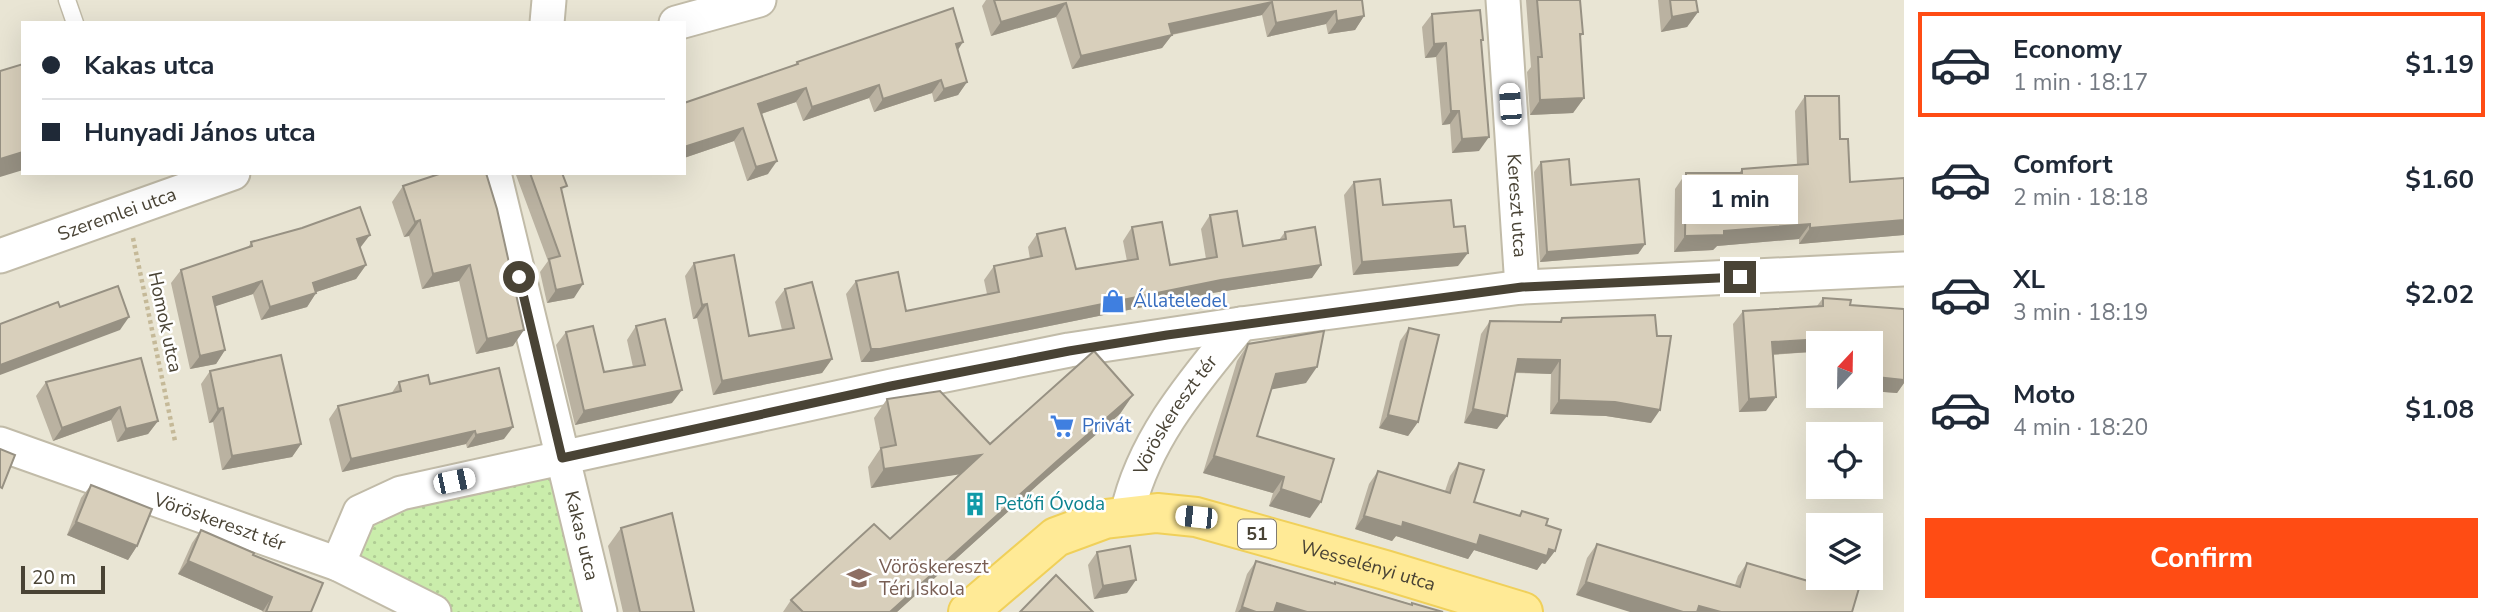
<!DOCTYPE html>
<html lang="en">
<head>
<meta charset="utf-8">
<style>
  :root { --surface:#fff; --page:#f6f6f7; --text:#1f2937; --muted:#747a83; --line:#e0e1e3; --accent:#ff4c14 }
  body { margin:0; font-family:"Nunito Sans",sans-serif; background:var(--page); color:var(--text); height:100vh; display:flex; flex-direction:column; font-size:26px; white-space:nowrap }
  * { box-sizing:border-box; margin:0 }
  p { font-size:23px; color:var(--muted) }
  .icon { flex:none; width:38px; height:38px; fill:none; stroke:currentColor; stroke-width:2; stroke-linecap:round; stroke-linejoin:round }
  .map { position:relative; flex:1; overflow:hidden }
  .details { display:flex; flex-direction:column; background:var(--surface); width:595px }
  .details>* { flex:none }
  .top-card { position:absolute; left:21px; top:21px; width:665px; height:154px; border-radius:0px; box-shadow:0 7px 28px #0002; display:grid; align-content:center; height:154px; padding:0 21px; background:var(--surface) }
  .needle { width:46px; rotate:22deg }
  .buttons { position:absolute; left:1806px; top:331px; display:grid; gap:14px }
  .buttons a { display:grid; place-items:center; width:77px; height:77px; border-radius:0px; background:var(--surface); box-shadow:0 7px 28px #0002; font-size:35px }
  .scale { position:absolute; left:21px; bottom:18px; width:84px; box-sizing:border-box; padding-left:7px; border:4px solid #494335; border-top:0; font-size:19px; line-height:24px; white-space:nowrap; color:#494335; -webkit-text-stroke:5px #fff; paint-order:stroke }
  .end { position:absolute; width:32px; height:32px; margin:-16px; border:9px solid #494335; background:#fff; box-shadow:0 0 0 4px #fff }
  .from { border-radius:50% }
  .bubble { position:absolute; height:49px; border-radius:0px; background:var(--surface); box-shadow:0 7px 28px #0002; font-size:23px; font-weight:700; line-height:49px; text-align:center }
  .car { position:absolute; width:21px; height:42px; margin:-21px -10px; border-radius:9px; box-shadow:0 0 5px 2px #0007; background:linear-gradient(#fff 24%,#345 0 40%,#fff 0 76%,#345 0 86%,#fff 0) }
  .top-card b { display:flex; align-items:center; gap:24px; height:66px; font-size:26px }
  .top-card b+b { border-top:2px solid var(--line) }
  .top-card i { width:18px; height:18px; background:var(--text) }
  ul { padding:12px 0 0; list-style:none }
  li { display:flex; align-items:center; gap:21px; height:105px; margin:0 14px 10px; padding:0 7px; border:4px solid transparent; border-radius:0px }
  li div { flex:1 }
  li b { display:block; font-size:26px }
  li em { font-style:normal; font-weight:700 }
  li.selected { border-color:var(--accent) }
  li>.icon { width:63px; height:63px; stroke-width:1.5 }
  .button { display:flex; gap:14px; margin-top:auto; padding:14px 21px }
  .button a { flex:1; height:80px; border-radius:0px; background:var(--accent); color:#fff; font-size:28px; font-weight:700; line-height:80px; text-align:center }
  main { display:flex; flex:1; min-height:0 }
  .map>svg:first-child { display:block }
  .residential { fill:#e9e5d4; fill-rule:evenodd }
  .park { fill:url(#park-dots) }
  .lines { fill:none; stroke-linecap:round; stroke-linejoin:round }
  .lane-casing { stroke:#c1bba8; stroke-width:19 }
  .street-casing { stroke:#c1bba8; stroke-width:37 }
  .primary-casing { stroke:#f0d05a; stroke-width:42 }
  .path { stroke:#c5b998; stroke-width:4.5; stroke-dasharray:3.5 3.5; stroke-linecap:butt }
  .lane { stroke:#fff; stroke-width:16 }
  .street { stroke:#fff; stroke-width:33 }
  .primary { stroke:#ffea96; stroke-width:38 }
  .wall { fill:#bab2a1 }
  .shaded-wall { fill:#979183 }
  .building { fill:#d8cfbb; stroke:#979183; stroke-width:2 }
  .route { stroke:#494335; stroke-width:9 }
  .labels { text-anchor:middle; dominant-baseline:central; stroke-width:5; stroke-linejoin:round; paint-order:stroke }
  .shield { fill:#fff; stroke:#807b72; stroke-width:2 }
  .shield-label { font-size:18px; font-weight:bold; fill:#494335 }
  .street-label { font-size:19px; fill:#494335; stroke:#fff }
  .shop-label { font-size:19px; fill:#366cbe; stroke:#fff; text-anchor:start }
  .culture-label { font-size:19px; fill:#0d838f; stroke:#fff; text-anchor:start }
  .education-label { font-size:19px; fill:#785e54; stroke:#fff; text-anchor:start }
</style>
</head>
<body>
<main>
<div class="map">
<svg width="1904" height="612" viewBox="0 0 1904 612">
  <defs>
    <pattern id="park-dots" width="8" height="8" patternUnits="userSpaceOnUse" patternTransform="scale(1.75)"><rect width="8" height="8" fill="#caedab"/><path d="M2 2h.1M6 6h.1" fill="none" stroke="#afcc94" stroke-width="1.8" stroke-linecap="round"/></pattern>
  </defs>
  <rect width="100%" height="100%" fill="#f5f2e7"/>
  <path class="residential" d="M0,0H1904V612H0ZM23,23H684V173H23ZM1818,343H1871V396H1818ZM1818,434H1871V486H1818ZM1818,525H1871V578H1818Z"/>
  <polygon class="park" points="554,474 589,612 434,612 338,564 360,512"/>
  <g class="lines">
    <g class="lane-casing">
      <polyline id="lane" points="67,0 75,23"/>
    </g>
    <g class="street-casing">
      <g id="street">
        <path id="s1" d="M1503,0L1522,287"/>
        <polyline points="547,23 549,0"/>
        <polyline points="676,23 759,0"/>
        <path id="s2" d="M494,173L600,612"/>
        <path id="s3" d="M0,256L233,173"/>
        <path id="s4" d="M0,444L338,564L434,612"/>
        <path id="s5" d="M1127,515C1142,441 1195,380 1241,324"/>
        <polyline points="338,564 360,512 401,493 891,386 1069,350 1241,324 1522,287 1904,269"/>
      </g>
    </g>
    <g class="primary-casing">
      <g id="primary">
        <path id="s6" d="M968,612L1056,537L1105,519L1157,513L1196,517L1385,570L1523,612"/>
      </g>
    </g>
    <polyline class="path" points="133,238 175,441"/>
    <use href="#lane" class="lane"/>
    <use href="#street" class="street"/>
    <use href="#primary" class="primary"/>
  </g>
  <g class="wall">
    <polygon points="986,0 1362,0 1364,16 1355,30 1328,34 1326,24 1267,37 1262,15 1172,35 1162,48 1072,69 1056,17 991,36 982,6"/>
    <polygon points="1526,0 1580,0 1583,34 1580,37 1584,98 1573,113 1530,115 1527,72 1531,67"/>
    <polygon points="1658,0 1696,0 1698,12 1687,27 1661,32"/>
    <polygon points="1432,14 1481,43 1479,151 1452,153 1450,124 1442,125 1436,57 1425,58 1422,27"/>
    <polygon points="958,50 967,82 958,95 934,102 932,93 874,112 869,98 803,121 796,102 761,114 768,174 747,181 734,141 684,158 795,65 797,62"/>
    <polygon points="1805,96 1840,139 1850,182 1904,178 1904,235 1799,244 1799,239 1717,246 1713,250 1674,252 1675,189 1686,173 1739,173 1742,169 1797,165 1795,111"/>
    <polygon points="1541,162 1645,244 1638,254 1540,262 1534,172"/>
    <polygon points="442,173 513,346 476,354 459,281 422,289 409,236 404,237 392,202 403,186"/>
    <polygon points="517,173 562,173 562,193 574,298 547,303 540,272 548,261 516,175"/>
    <polygon points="1354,182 1383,205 1454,227 1458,266 1353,275 1344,195"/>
    <polygon points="1210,215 1243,246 1279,240 1285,232 1312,278 1212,293 871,362 861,362 846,294 856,281 906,311 987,294 984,280 994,266 1030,259 1028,247 1037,234 1076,269 1127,261 1123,241 1132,227 1170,265 1206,259 1201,229"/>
    <polygon points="251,242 360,248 366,265 356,279 316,292 316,293 307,307 261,320 253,294 215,306 225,350 216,364 190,369 171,283 181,270 248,248"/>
    <polygon points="694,263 749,336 782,330 775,302 785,289 832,359 822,373 713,395 697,318 693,319 685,276"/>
    <polygon points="1823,298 1850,305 1904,309 1904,383 1897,393 1871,391 1871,343 1818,343 1818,380 1810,380 1811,352 1773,355 1766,411 1739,412 1733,324 1743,311 1817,306"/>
    <polygon points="1562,318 1651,423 1606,416 1550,414 1551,374 1515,373 1497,429 1464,423 1481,334 1490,321 1559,322"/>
    <polygon points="636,326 672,403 575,425 556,345 566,332 604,372 633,367 627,340"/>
    <polygon points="1409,328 1418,422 1408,436 1379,428 1400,341"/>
    <polygon points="1248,344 1306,383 1271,389 1257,436 1310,518 1269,506 1273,493 1203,473 1237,361"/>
    <polygon points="141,358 158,421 148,434 117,442 111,420 53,441 36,396 46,382"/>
    <polygon points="210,371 301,444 292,457 222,470 213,422 209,423 201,384"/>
    <polygon points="399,382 430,384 504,439 467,448 466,444 342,472 329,419 338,406 391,394"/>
    <polygon points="887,399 990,444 1120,414 1042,481 897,612 783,612 791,600 890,539 959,474 871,488 868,467 880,449 874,418"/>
    <polygon points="1459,463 1474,502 1518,516 1522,511 1546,525 1555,551 1545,564 1542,563 1537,570 1474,550 1468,559 1396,536 1392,541 1355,529 1369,484 1378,471 1445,491 1450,476"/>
    <polygon points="91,485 137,546 128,560 67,535 81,498"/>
    <polygon points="621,528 694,612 623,612 608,546"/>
    <polygon points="201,530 253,555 311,612 262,612 263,611 178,574 192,543"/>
    <polygon points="1597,544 1735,585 1738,576 1747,563 1820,585 1824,578 1862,578 1852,612 1576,595 1587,558"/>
    <polygon points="1097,552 1127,593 1094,599 1088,565"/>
    <polygon points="1256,561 1334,584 1335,582 1411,604 1443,612 1235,612 1247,574"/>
  </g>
  <g class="shaded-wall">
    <polygon points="1272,2 1262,15 1160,37 1169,24"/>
    <polygon points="1066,3 1056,17 991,36 1001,22"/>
    <polygon points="1336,11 1326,24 1267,37 1276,23"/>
    <polygon points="1698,12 1687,27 1661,32 1672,17"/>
    <polygon points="1364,16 1355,30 1328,34 1337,21"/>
    <polygon points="1172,35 1162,48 1072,69 1081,56"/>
    <polygon points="963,42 954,56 956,44"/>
    <polygon points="1446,43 1436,57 1425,58 1434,44"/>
    <polygon points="941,80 932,93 874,112 883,99"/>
    <polygon points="967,82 958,95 934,102 944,89"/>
    <polygon points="879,85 869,98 803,121 812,107"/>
    <polygon points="806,88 796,102 749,118 758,104"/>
    <polygon points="1584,98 1573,113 1530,115 1540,100"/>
    <polygon points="1451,111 1459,111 1450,124 1442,125"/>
    <polygon points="743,128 734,141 684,158 684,147"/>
    <polygon points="1489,137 1479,151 1452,153 1462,139"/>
    <polygon points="23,152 23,170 0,177 0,159"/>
    <polygon points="777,161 768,174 747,181 756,167"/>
    <polygon points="420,220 409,236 404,237 415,222"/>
    <polygon points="1904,220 1904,235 1799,244 1810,228"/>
    <polygon points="1810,224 1799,239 1717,246 1713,250 1674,252 1685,236 1724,231"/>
    <polygon points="370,235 360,248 357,239"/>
    <polygon points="1645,244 1638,254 1540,262 1547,252"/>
    <polygon points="1468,253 1458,266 1353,275 1362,262"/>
    <polygon points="366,265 356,279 304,296 313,283"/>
    <polygon points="470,265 459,281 422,289 433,274"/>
    <polygon points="1321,265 1312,278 1212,293 871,362 861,362 871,349 1221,280"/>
    <polygon points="262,281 253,294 204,310 213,297"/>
    <polygon points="583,284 574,298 547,303 556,290"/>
    <polygon points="316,293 307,307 261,320 270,307"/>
    <polygon points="707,304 697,318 693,319 702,305"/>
    <polygon points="129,317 120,330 0,375 0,365"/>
    <polygon points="524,330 513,346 476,354 487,339"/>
    <polygon points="1821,339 1811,352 1763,355 1772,342"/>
    <polygon points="225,350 216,364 190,369 200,356"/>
    <polygon points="832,359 822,373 713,395 722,381"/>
    <polygon points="1518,359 1560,360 1551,374 1508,372"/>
    <polygon points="1317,367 1306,383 1264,391 1276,374"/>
    <polygon points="1818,368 1818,380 1810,380"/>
    <polygon points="1871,369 1876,370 1871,378"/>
    <polygon points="1876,377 1904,380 1904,383 1897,393 1871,391 1871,385"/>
    <polygon points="682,390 672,403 575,425 584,411"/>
    <polygon points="1133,395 1120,414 1042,481 897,612 890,612 1055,463"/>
    <polygon points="1776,397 1766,411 1739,412 1749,399"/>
    <polygon points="1559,400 1615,402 1660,410 1651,423 1606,416 1550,414"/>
    <polygon points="120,407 111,420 53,441 62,428"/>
    <polygon points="223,408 213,422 209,423 218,409"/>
    <polygon points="1473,409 1507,416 1497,429 1464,423"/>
    <polygon points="1388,415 1418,422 1408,436 1379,428"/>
    <polygon points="158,421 148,434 117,442 126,429"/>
    <polygon points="513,427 504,439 467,448 476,435"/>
    <polygon points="475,431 466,444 342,472 351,459"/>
    <polygon points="301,444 292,457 222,470 232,456"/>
    <polygon points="981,455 968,473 871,488 884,469"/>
    <polygon points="1214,456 1284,477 1273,493 1203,473"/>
    <polygon points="1281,489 1321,502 1310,518 1269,506"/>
    <polygon points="1364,516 1480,535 1555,551 1545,564 1542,563 1537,570 1474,550 1468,559 1396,536 1392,541 1355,529"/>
    <polygon points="76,522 137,546 128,560 67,535"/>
    <polygon points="188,561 272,597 263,611 178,574"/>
    <polygon points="1136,580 1127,593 1094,599 1103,586"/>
    <polygon points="1586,582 1683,612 1630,612 1576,595"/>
    <polygon points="1277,603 1307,612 1270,612"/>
    <polygon points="1699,606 1721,612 1694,612"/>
    <polygon points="1242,607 1256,612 1238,612"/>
  </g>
  <g class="building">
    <polygon points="994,0 1362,0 1364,16 1337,21 1336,11 1276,23 1272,2 1169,24 1172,35 1081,56 1066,3 1001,22"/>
    <polygon points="1537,0 1580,0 1583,34 1580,34 1584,98 1540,100 1538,57 1542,57"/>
    <polygon points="1670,0 1696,0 1698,12 1672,17"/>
    <polygon points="953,8 963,42 956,44 967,82 944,89 941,80 883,99 879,85 812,107 806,88 758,104 777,161 756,167 743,128 684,147 684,103 798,64 797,62"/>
    <polygon points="1480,10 1483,40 1481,40 1489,137 1462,139 1459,111 1451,111 1446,43 1434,44 1432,14"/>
    <polygon points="23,64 23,152 0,159 0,71"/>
    <polygon points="1805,96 1839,96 1840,139 1848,139 1850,182 1904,178 1904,220 1810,228 1810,224 1724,231 1724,235 1685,236 1686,173 1742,173 1742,169 1808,164"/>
    <polygon points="1569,159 1571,185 1639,179 1645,244 1547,252 1541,162"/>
    <polygon points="442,173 486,173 497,209 524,330 487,339 470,265 433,274 420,220 415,222 403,186"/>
    <polygon points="530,173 562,173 567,186 561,188 583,284 556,290 549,259 560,256"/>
    <polygon points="1380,179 1383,205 1451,200 1454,227 1465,226 1468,253 1362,262 1354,182"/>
    <polygon points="360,207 370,235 357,239 366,265 313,283 316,293 270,307 262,281 213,297 225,350 200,356 181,270 252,246 251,242 302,228"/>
    <polygon points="1237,211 1243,246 1286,239 1285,232 1315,227 1321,265 1221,280 880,349 871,349 856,281 898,272 906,311 999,292 994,266 1042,256 1037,234 1065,228 1076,269 1138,259 1132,227 1162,222 1170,265 1217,257 1210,215"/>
    <polygon points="734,255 749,336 794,328 785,289 812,282 832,359 722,381 707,304 702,305 694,263"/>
    <polygon points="118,286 129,317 0,365 0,324 58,302 60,307"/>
    <polygon points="1823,298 1851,300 1850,305 1904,309 1904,380 1876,377 1876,370 1871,369 1871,343 1821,343 1821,339 1772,342 1776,397 1749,399 1743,311 1823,306"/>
    <polygon points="1655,315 1657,336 1671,336 1660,410 1615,402 1559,400 1560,360 1518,359 1507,416 1473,409 1490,321 1561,322 1562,318"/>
    <polygon points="665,319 682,390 584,411 566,332 593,326 604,372 645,365 636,326"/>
    <polygon points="1409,328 1439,335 1418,422 1388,415"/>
    <polygon points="1324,331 1317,367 1276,374 1257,436 1334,459 1321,502 1281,489 1284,477 1214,456 1248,344"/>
    <polygon points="1094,351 1133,395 1055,463 890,612 803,612 791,600 874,524 890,539 981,455 884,469 881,448 896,445 887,399 940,391 990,444"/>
    <polygon points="281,355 301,444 232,456 223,408 218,409 210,371"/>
    <polygon points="141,358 158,421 126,429 120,407 62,428 46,382"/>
    <polygon points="499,368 513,427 476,435 475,431 351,459 338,406 401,391 399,382 428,375 430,384"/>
    <polygon points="0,449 15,455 2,488 0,487"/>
    <polygon points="1459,463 1484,470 1474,502 1520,516 1522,511 1548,519 1546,525 1561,530 1555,551 1549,549 1547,556 1480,535 1477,545 1403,522 1402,527 1364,516 1378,471 1450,493"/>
    <polygon points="91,485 152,509 137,546 76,522"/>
    <polygon points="672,513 694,612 640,612 621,528"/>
    <polygon points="201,530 254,553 253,555 323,583 311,612 266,612 272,597 188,561"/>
    <polygon points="1597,544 1740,587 1747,563 1825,586 1828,578 1862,578 1852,612 1721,612 1699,606 1697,612 1683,612 1586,582"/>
    <polygon points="1130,546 1136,580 1103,586 1097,552"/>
    <polygon points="1256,561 1335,584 1335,582 1412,605 1412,603 1443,612 1307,612 1277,603 1274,612 1256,612 1242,607"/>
    <polygon points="1056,575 1093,612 1020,612"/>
  </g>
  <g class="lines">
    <polyline class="route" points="519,277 562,458 891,386 1069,351 1167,335 1522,287 1740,277"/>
  </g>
  <defs>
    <g id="shop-bare" transform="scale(1.89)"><path d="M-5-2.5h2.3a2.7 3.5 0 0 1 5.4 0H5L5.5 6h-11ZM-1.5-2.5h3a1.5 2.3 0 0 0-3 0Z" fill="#3f7fe0" stroke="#fff" stroke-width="2.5" paint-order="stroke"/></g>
    <g id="supermarket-bare" transform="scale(1.89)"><path d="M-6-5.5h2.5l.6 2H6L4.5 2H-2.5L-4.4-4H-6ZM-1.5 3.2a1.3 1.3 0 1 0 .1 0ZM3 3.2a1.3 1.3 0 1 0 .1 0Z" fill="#3f7fe0" stroke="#fff" stroke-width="2.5" paint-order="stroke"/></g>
    <g id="building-bare" transform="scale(1.89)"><path d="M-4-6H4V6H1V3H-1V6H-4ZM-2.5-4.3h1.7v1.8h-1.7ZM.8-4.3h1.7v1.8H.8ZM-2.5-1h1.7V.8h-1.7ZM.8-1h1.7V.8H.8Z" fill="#0f9aa8" stroke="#fff" stroke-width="2.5" paint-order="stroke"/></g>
    <g id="school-bare" transform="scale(1.89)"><path d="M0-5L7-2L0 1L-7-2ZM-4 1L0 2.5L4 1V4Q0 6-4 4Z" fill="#8d6e63" stroke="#fff" stroke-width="2.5" paint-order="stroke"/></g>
  </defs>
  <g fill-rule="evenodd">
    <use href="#shop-bare" x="1113" y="301"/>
    <use href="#supermarket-bare" x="1062" y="426"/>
    <use href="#building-bare" x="975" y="504"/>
    <use href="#school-bare" x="859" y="578"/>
  </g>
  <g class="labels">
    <rect class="shield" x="1238" y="519.5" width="38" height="29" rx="5"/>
    <g class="shield-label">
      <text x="1257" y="534">51</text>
    </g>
    <g class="street-label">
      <text stroke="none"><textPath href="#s1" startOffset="206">Kereszt utca</textPath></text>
      <text stroke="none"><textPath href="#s3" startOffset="124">Szeremlei utca</textPath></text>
      <text transform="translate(165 322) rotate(78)">Homok utca</text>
      <text stroke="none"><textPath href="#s5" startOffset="112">Vöröskereszt tér</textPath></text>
      <text stroke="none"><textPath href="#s4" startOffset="233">Vöröskereszt tér</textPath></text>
      <text stroke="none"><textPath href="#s2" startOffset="373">Kakas utca</textPath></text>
      <text stroke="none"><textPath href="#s6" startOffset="438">Wesselényi utca</textPath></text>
    </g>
    <g class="shop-label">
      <text x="1133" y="301">Állateledel</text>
      <text x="1082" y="426">Privát</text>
    </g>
    <g class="culture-label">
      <text x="995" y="504">Petőfi Óvoda</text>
    </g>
    <g class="education-label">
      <text x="879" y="567">Vöröskereszt<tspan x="879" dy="22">Téri Iskola</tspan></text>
    </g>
  </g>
</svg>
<div class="buttons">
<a><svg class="needle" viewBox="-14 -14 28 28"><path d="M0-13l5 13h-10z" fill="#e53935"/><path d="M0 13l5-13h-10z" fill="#747a83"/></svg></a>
<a><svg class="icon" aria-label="locate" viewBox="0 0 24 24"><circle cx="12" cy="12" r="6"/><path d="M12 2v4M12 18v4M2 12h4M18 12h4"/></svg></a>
<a><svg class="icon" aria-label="layers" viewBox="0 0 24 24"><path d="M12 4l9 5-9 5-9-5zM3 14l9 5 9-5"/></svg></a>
</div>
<div class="scale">20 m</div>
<i class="end from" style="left:519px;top:277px"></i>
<i class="end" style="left:1740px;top:277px"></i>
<div class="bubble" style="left:1682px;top:175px;width:116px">1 min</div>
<i class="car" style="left:1510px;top:104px;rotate:356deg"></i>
<i class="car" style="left:454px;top:481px;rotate:78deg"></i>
<i class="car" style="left:1196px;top:517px;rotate:276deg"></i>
<div class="top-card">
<b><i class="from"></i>Kakas utca</b>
<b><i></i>Hunyadi János utca</b>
</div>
</div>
<section class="details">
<ul>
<li class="selected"><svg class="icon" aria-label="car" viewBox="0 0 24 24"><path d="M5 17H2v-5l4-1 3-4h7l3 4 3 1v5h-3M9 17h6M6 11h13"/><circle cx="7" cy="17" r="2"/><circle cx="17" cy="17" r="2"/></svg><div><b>Economy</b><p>1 min · 18:17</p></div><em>$1.19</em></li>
<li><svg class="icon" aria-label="car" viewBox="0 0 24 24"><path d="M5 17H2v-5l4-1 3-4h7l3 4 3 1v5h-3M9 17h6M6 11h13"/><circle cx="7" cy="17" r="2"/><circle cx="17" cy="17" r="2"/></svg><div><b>Comfort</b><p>2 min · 18:18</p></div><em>$1.60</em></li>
<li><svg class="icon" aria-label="car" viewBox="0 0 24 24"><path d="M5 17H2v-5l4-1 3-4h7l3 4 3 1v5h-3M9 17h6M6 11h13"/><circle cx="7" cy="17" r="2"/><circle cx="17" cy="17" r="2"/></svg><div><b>XL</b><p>3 min · 18:19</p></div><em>$2.02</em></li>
<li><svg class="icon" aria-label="car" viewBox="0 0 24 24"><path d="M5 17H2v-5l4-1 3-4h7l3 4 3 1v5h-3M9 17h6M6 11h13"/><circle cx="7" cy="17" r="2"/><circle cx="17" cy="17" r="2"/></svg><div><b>Moto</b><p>4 min · 18:20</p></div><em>$1.08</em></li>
</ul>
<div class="button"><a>Confirm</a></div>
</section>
</main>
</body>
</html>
